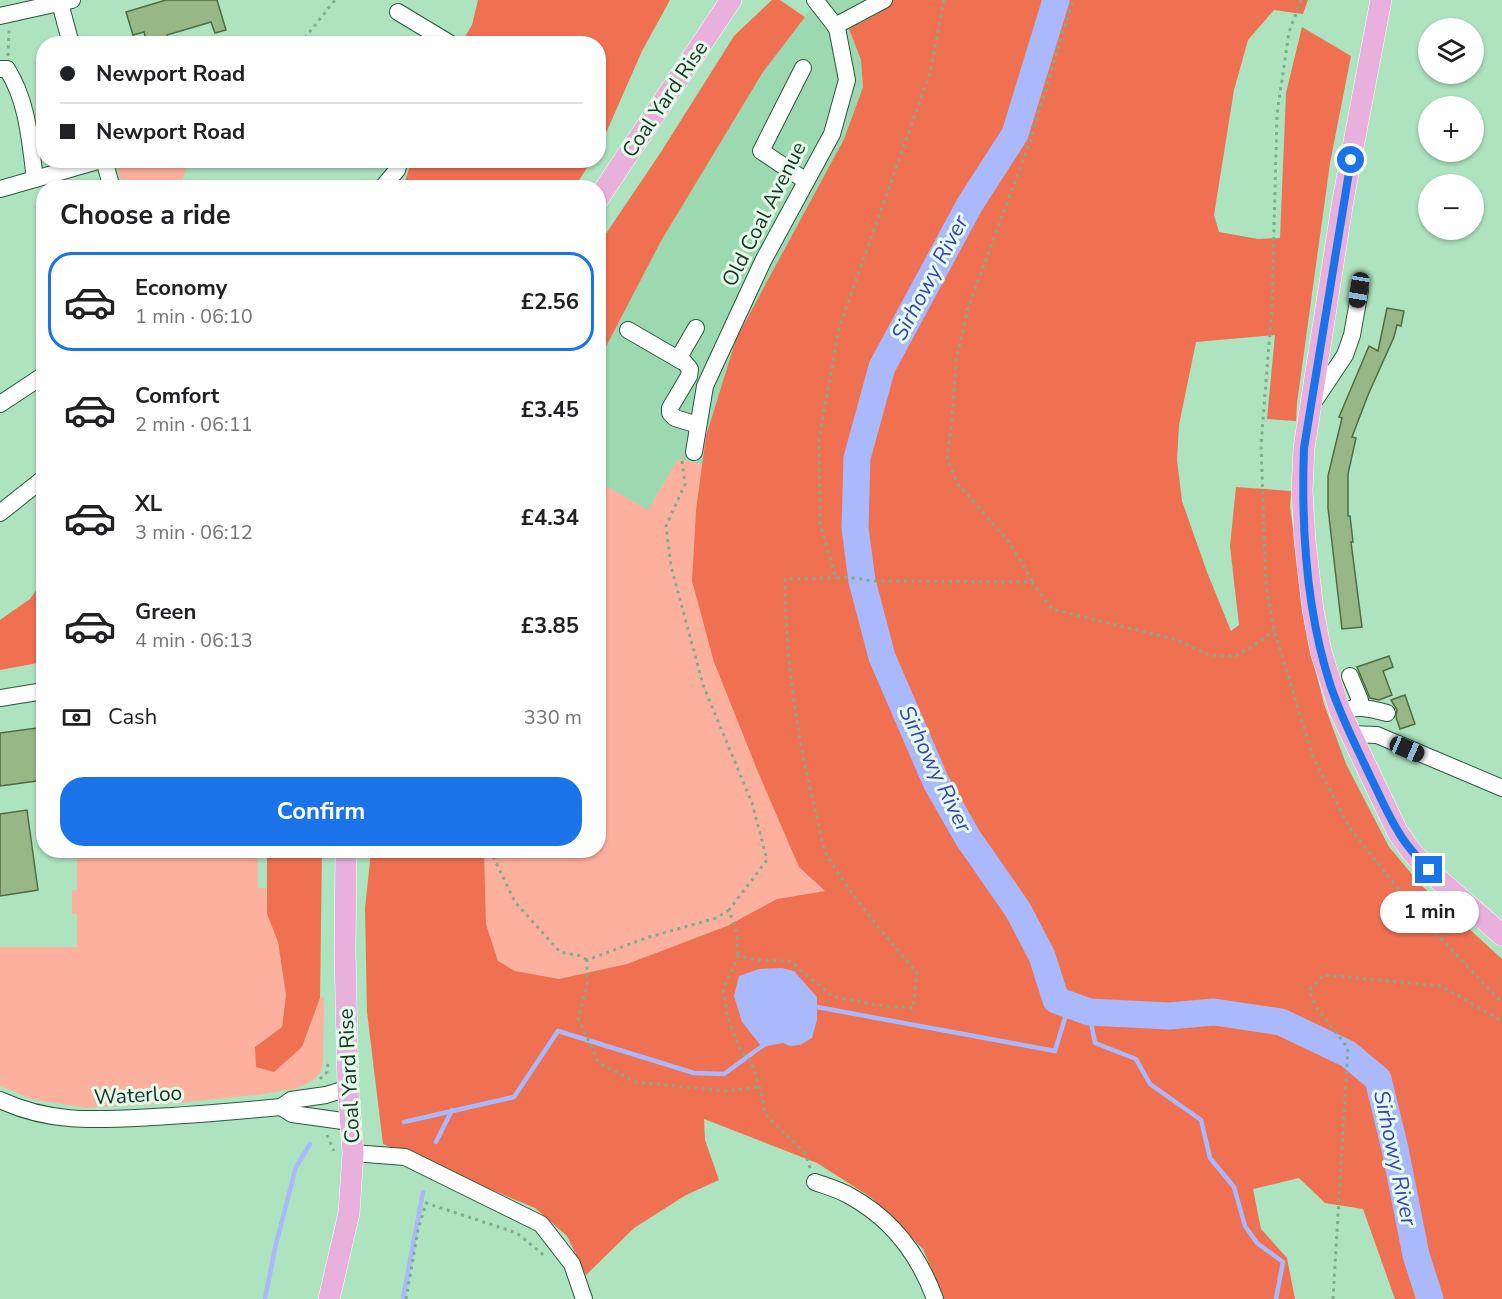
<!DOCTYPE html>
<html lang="en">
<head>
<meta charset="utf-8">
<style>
  :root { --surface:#fff; --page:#f2f2f2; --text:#202124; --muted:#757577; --line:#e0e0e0; --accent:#1a73e8 }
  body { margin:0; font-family:"Nunito Sans",sans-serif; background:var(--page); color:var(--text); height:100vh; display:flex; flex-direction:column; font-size:22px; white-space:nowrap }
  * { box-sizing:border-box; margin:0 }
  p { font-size:20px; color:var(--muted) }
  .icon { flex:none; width:33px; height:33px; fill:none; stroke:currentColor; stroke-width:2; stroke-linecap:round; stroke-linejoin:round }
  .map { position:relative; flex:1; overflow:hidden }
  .sheet { position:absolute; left:36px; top:180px; width:570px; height:678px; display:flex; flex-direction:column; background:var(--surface); border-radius:24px; box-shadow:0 2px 4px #0004 }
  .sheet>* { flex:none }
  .hud { position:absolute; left:36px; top:36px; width:570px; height:132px; border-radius:24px; box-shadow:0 2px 4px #0004; display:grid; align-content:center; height:132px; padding:0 24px; background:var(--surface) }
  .fabs { position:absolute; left:1418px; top:18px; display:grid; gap:12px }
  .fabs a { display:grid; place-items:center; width:66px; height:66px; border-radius:50%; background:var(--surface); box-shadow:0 2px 4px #0004; font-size:30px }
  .end { position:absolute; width:27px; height:27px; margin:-14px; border:8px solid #1a73e8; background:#fff; box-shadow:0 0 0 3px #fff }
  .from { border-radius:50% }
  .bubble { position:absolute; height:42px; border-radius:21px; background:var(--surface); box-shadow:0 2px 4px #0004; font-size:20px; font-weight:700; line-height:42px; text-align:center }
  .car { position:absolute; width:18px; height:36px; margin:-18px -9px; border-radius:8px; box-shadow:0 0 4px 2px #0007; background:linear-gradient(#222 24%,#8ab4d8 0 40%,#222 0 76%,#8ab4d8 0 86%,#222 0) }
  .hud b { display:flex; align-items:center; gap:21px; height:57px; font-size:22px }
  .hud b+b { border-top:2px solid var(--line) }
  .hud i { width:15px; height:15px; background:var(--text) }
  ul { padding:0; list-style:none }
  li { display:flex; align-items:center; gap:18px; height:99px; margin:0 12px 9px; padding:0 12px; border:3px solid transparent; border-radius:24px }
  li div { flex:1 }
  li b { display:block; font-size:22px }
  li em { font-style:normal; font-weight:700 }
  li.active { border-color:var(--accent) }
  li>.icon { width:54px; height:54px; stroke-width:1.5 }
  h2 { padding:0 24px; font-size:27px; line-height:72px }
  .pay { display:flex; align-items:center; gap:15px; height:66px; padding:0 24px; font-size:22px }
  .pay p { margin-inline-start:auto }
  .button { display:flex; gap:12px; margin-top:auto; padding:12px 24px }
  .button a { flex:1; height:69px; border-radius:24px; background:var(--accent); color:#fff; font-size:24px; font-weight:700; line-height:69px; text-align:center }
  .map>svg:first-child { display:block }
  .built { fill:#9cd9b0 }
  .green { fill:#fdb09d }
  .forest { fill:#ef7152 }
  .water { fill:#aab8fc }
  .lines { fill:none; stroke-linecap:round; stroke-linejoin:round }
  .stream { stroke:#aab8fc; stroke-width:4.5 }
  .river { stroke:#aab8fc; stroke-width:27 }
  .building { fill:#98b787; stroke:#506c40; stroke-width:1.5 }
  .minor-casing { stroke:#26593a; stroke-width:18 }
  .major-casing { stroke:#fff; stroke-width:22 }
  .path { stroke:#80ac8e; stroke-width:3; stroke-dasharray:3 4.5; stroke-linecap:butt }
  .minor { stroke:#fff; stroke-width:16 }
  .major { stroke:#e9afdd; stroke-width:21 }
  .route { stroke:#1a73e8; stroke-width:8 }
  .labels { text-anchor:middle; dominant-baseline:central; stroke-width:6; stroke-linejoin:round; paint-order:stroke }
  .street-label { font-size:21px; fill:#1e3325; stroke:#e2fce9 }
  .water-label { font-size:22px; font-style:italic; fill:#3e40be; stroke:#e2fce9 }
</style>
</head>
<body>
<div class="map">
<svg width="1502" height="1299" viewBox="0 0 1502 1299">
  <rect width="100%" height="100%" fill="#ade3be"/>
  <polygon class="built" points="815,0 892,0 879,13 849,29 861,60 863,87 844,139 736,339 706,436 702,464 678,459 648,510 599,482 598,360 661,241 763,72 805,17"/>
  <g class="green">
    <polygon points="115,161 115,160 190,161 179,188 123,187"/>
    <polygon points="678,459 702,464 696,510 692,581 825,891 777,899 727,926 627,964 559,979 515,971 498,961 486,924 484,851 598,850 599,482 648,510"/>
    <polygon points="77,851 258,851 258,888 266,888 267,914 278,942 286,995 282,1027 255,1047 302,1047 320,998 324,997 323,1062 321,1072 314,1080 298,1088 257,1095 176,1103 85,1108 32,1099 0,1086 0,947 77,947 77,914 72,913 72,890 77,890"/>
  </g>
  <g class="forest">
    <polygon points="478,0 670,0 642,51 599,149 598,44 461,43 472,25"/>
    <polygon points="772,0 780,0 805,17 763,72 661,241 599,360 599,244 661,152 734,36"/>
    <polygon points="892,0 1308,0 1303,14 1274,10 1248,40 1234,90 1214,215 1219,232 1258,239 1280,238 1286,93 1302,27 1351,56 1330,163 1297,403 1296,421 1267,419 1275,335 1196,342 1179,425 1177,460 1182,501 1207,572 1231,631 1239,625 1230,546 1236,487 1291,491 1290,507 1308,640 1324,704 1346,764 1389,847 1421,885 1502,959 1502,1299 1395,1299 1363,1209 1325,1203 1299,1178 1253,1189 1261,1229 1287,1258 1295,1299 944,1299 923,1249 872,1198 817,1163 704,1119 705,1140 719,1180 686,1195 634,1228 586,1275 567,1236 535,1208 383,1144 367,1012 365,909 371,851 484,851 486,924 498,961 515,971 559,979 627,964 727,926 777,899 825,891 799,867 758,772 714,662 692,581 696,510 706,436 736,339 844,139 863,87 861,60 849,29 879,13"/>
    <polygon points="412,160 591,160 591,161 575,187 399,187 405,181"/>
    <polygon points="43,580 43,662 0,670 0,620 30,599"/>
    <polygon points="267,851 322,851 320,998 302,1047 274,1072 256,1067 255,1047 282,1027 286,995 278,942 267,914"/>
  </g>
  <polygon class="water" points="782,968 794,971 817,997 817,1020 812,1038 800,1045 790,1046 783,1043 762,1047 742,1022 734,996 739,976 759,969"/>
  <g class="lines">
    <g class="stream">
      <polyline points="813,1010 817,1007 1055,1051 1069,1005"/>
      <polyline points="1089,1012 1095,1043 1136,1059 1150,1084 1201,1120 1210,1158 1234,1187 1245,1226 1257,1243 1283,1262 1276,1299"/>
      <polyline points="404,1122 514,1097 558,1031 694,1073 724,1074 765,1044"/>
      <polyline points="436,1142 452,1110"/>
      <polyline points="265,1299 275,1248 296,1167 310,1144"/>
      <polyline points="403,1299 423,1192"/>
    </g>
    <polyline class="river" points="1056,0 1015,134 970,204 882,367 857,458 855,528 862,581 882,657 936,782 968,838 1018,910 1042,956 1056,1000 1089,1012 1169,1016 1214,1012 1281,1022 1348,1054 1378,1079 1395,1149 1416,1255 1430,1299"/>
  </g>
  <g class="building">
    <polygon points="166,0 217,0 226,30 215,33 211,22 167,35 170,44 147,44 144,32 133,35 126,12"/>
    <polygon points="1387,308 1404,311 1401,326 1397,325 1394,337 1368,395 1352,437 1356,438 1348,474 1348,516 1350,516 1353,542 1351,542 1362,627 1342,629 1328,508 1328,476 1342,418 1339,417 1369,346 1378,351"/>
    <polygon points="1389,656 1393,667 1383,671 1392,695 1379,700 1370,698 1357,667"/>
    <polygon points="1405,695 1415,724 1400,729 1396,717 1397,710 1391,700"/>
    <polygon points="44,727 44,780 0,786 0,733"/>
    <polygon points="27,810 38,890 0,896 0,814"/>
  </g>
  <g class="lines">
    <g class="minor-casing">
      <g id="minor">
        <polyline points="60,3 71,44"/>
        <polyline points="398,12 451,44"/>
        <polyline points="0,16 72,0"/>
        <polyline points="835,26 884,0"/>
        <polyline points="803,68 761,151 806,181"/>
        <path d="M0,69H7C28,102 30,142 35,179"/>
        <polyline points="104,160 112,188"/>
        <polyline points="382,188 397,170 400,160"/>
        <polyline points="0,189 101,160"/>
        <polyline points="628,330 685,363 690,369 689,376 670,408 670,413 675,418 698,425"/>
        <polyline points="678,359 696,328"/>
        <polyline points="1313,403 1345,355 1352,335 1360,290"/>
        <polyline points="0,404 44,375"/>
        <polyline points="694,452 705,386 763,261 832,134 847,80 837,28 815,0"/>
        <polyline points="0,513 44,478"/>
        <polyline points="1350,676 1360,700 1356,707"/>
        <polyline points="0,698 44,691"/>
        <path d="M1340,711C1360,706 1368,708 1387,713"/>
        <polyline points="1349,734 1377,735 1502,788"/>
        <path d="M0,1100C51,1124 98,1120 153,1117C195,1115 238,1111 281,1107L291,1100L326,1095L348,1088"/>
        <polyline points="281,1107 292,1114 350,1122"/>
        <polyline points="353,1153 405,1157 541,1224 572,1264 584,1299"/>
        <path d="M815,1182C826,1186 840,1190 850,1196C892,1219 919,1255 935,1299"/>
      </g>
    </g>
    <g class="major-casing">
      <g id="major">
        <polyline points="1381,0 1343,200 1304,448 1302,491 1305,541 1313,610 1321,652 1340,711 1397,831 1411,851 1429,871 1502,935"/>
        <polyline points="598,199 731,0"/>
        <polyline points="329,1299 349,1213 353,1153 348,1088 345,951 346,850"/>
      </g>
    </g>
    <g class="path">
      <polyline points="944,0 930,73 839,328 819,439 820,524 836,578 847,577 873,581 1032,582 1052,609 1177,640 1209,655 1236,656 1262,640 1274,630"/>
      <polyline points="1301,0 1289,32 1277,114 1272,306 1261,445 1266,585 1274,630 1313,757 1349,827 1420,916 1502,1003"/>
      <polyline points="300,44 335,0"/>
      <polyline points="8,56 9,29"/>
      <polyline points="682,461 685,484 666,526 671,566 703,685 752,803 767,860 729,910 737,934 738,956"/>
      <polyline points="1032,581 1009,542 958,484 947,459 952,419 956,361 968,308 1030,141 1073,0"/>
      <polyline points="490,850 515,902 560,952 581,956 587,960"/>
      <polyline points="729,910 716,918 646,938 587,960 587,986 578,1018 599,1063 636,1082 727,1091 760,1087"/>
      <polyline points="320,1079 327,1072 328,1062"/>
      <polyline points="327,1135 334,1151"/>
      <path d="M810,1168L805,1153L765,1114L763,1099L751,1061L741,1052L728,1018L723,990L738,956L759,960L790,961L832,996L875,1005L913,1008L917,973C886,936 853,899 828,857C821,845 820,827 816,813C797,741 785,654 785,579L836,578"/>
      <polyline points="406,1299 418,1230 426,1203 517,1233 546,1257"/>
      <polyline points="1333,1299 1348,1048 1316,1007 1309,990 1324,975 1441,986 1502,1021"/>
    </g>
    <use href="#minor" class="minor"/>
    <use href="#major" class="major"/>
  </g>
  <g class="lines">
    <path class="route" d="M1351,160L1304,448C1301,528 1306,611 1331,687C1342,719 1357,748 1371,778C1380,796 1388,815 1398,831C1406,846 1418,858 1429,870"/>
  </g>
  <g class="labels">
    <g class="street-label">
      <text transform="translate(665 99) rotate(-56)">Coal Yard Rise</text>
      <text transform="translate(764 214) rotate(-63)">Old Coal Avenue</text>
      <text transform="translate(349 1076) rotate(-93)">Coal Yard Rise</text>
      <text transform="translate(138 1095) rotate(-3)">Waterloo</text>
    </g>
    <g class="water-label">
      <text transform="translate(930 278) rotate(-62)">Sirhowy River</text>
      <text transform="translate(935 769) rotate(64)">Sirhowy River</text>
      <text transform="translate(1395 1158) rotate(78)">Sirhowy River</text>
    </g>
  </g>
</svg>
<div class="fabs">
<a><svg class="icon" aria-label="layers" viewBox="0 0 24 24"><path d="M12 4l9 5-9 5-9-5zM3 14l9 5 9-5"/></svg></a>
<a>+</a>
<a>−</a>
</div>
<i class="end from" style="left:1351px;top:160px"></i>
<i class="end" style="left:1429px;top:870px"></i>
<div class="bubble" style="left:1380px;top:891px;width:99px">1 min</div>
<i class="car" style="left:1359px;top:290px;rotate:189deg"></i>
<i class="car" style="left:1407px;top:749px;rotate:114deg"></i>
<div class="hud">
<b><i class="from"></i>Newport Road</b>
<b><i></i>Newport Road</b>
</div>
<section class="sheet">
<h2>Choose a ride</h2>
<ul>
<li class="active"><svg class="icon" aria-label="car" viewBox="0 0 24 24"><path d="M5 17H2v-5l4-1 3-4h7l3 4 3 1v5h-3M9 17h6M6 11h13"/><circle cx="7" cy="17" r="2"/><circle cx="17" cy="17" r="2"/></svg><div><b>Economy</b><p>1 min · 06:10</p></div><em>£2.56</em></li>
<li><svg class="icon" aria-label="car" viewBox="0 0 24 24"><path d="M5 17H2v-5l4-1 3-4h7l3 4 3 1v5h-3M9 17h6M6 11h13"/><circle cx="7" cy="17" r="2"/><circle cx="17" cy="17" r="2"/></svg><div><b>Comfort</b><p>2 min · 06:11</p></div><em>£3.45</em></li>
<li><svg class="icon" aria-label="car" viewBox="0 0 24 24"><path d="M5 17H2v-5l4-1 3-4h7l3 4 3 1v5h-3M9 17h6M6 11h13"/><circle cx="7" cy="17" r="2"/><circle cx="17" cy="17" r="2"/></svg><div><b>XL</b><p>3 min · 06:12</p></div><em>£4.34</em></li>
<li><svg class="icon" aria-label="car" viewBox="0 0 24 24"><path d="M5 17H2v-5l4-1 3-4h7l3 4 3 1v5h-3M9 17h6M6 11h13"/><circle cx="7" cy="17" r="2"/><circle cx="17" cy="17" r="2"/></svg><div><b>Green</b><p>4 min · 06:13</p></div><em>£3.85</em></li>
</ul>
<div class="pay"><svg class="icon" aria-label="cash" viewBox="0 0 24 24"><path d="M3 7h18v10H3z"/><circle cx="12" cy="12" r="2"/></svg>Cash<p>330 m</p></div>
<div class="button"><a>Confirm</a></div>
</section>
</div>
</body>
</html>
